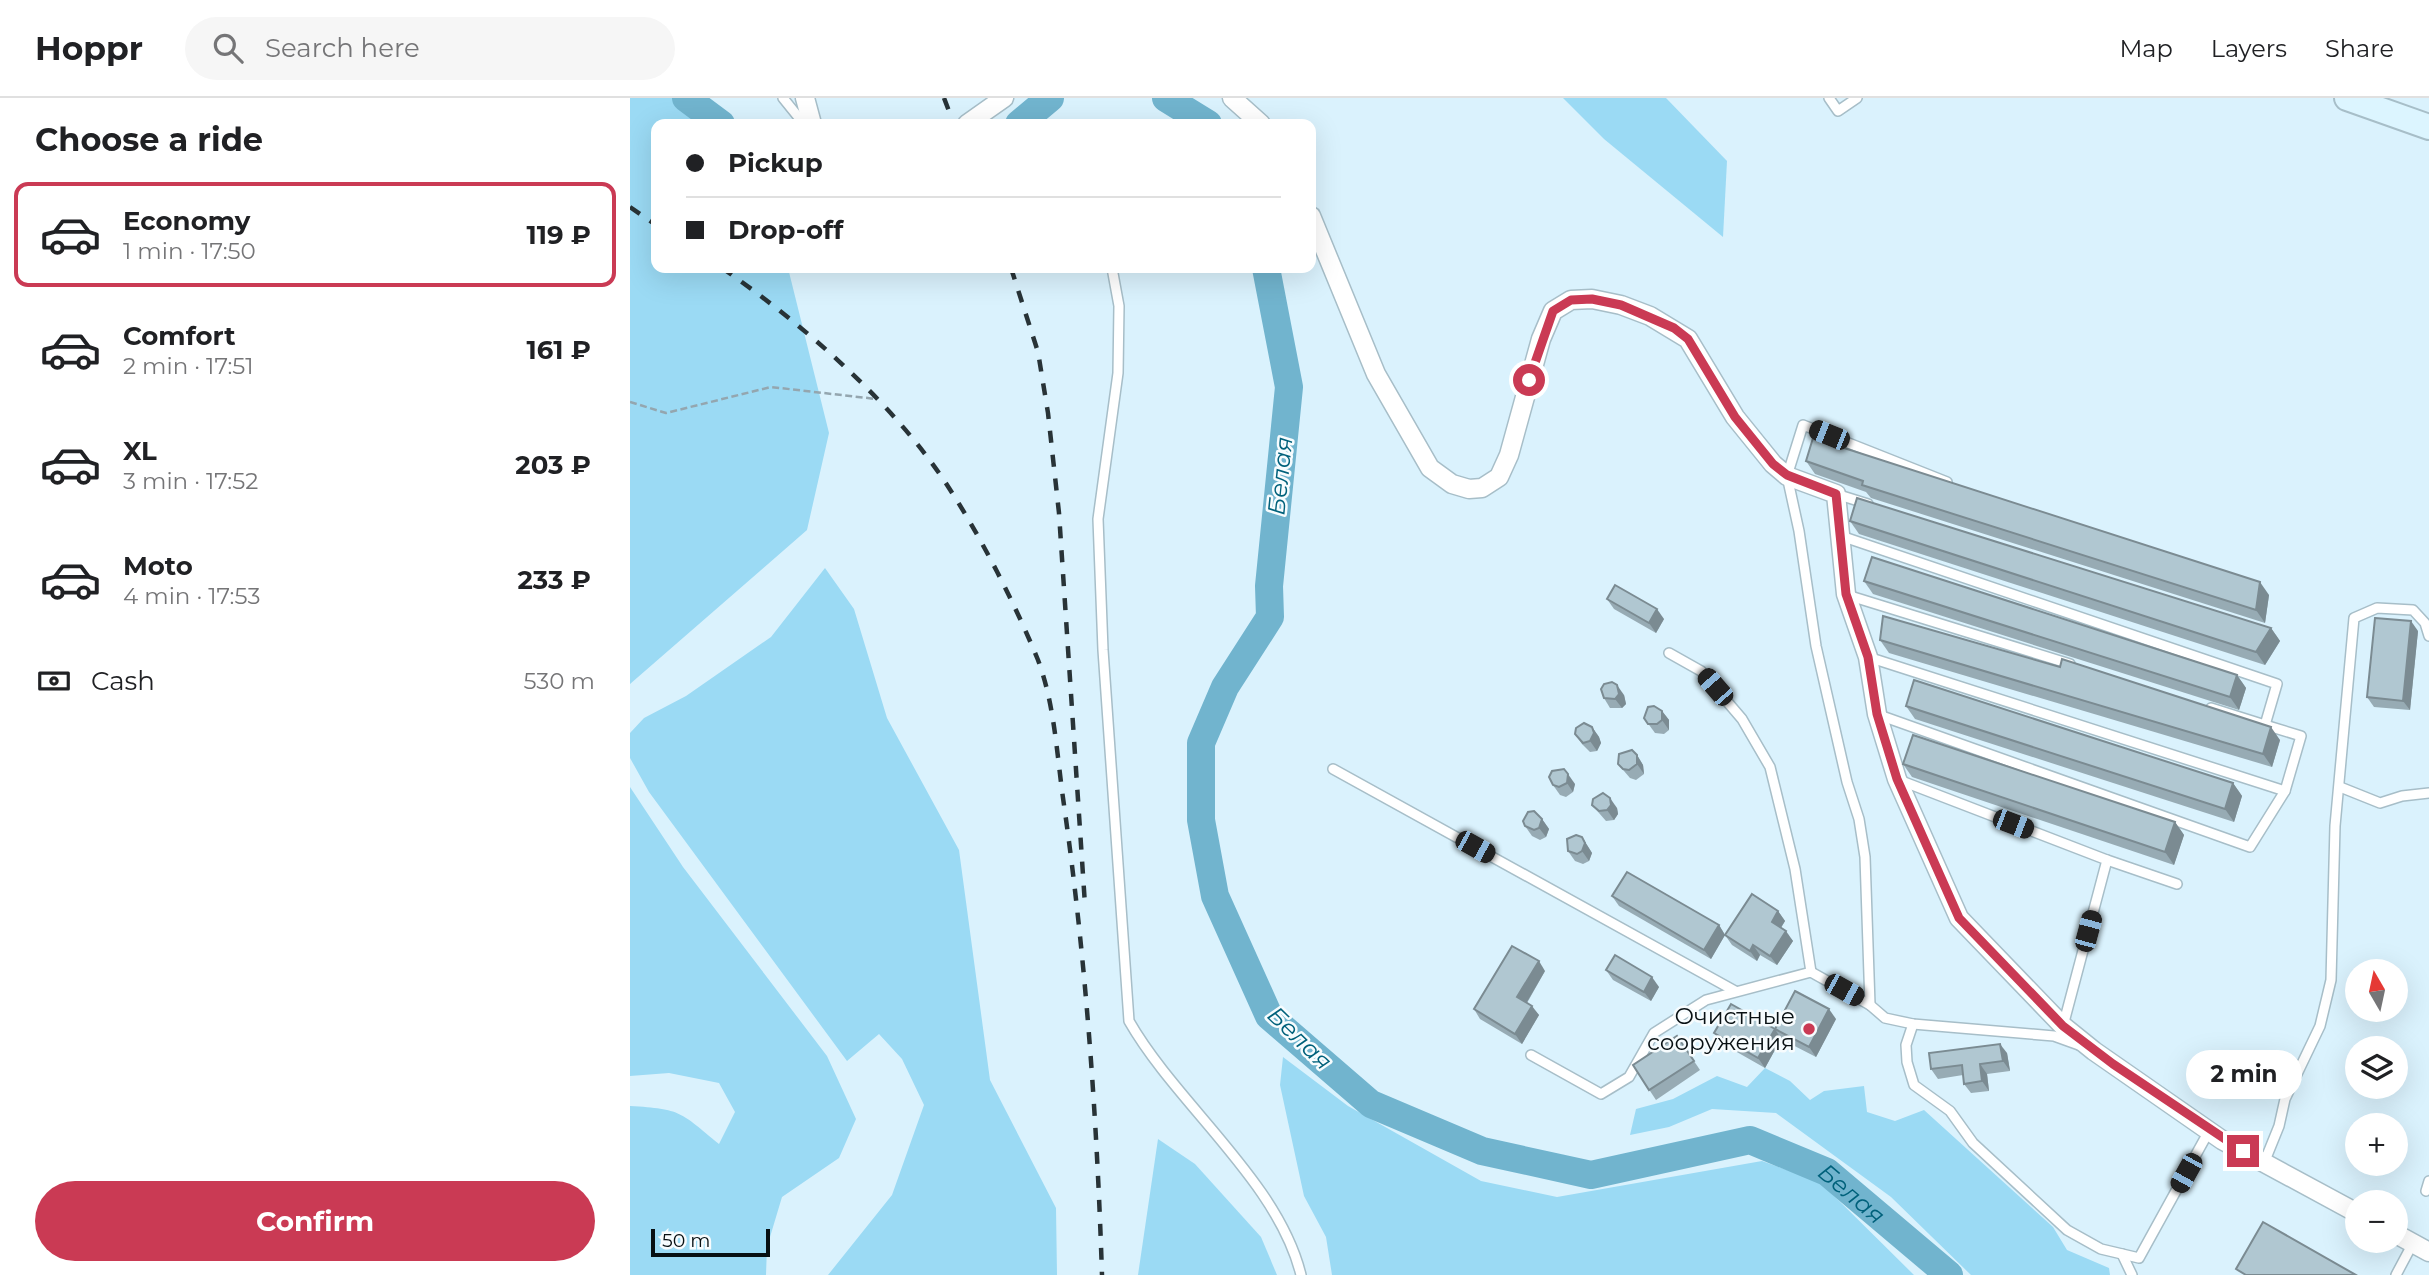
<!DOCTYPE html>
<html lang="en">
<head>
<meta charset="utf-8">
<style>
  :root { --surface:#fff; --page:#f6f6f6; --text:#202124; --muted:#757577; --line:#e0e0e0; --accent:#ca3a54 }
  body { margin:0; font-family:Montserrat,sans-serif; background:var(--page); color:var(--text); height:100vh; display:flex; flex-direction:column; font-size:26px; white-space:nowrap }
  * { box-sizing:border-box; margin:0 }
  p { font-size:23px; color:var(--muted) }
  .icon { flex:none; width:38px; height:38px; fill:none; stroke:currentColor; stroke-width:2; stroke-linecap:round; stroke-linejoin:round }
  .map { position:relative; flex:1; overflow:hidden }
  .drawer { display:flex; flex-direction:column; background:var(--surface); width:630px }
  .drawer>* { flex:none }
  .banner { position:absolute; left:21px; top:21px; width:665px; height:154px; border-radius:14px; box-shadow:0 7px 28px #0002; display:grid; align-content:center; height:154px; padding:0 35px; background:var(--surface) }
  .needle { width:46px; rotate:351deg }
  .tools { position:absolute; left:1715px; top:861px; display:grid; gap:14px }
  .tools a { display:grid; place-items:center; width:63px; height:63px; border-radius:50%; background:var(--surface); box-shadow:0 7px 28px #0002; font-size:35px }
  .scale { position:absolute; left:21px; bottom:18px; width:119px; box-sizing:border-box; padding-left:7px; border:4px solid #081013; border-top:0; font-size:19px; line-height:24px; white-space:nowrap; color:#081013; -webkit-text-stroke:5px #f7fcfe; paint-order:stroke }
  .end { position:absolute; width:32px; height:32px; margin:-16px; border:9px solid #ca3a54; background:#fff; box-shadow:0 0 0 4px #fff }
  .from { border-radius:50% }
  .bubble { position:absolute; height:49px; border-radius:24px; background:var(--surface); box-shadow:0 7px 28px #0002; font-size:23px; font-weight:700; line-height:49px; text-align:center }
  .car { position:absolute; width:21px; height:42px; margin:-21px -10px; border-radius:9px; box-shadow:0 0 5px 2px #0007; background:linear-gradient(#222 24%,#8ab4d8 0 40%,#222 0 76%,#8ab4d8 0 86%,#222 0) }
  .banner b { display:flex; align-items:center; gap:24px; height:66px; font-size:26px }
  .banner b+b { border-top:2px solid var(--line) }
  .banner i { width:18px; height:18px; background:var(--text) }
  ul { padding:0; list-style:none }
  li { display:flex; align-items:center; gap:21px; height:105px; margin:0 14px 10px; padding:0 21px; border:4px solid transparent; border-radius:14px }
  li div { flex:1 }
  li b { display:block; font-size:26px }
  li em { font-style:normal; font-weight:700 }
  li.current { border-color:var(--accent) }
  li>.icon { width:63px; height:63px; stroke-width:1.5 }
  h2 { padding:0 35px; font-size:32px; line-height:84px }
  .pay { display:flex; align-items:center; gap:18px; height:77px; padding:0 35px; font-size:26px }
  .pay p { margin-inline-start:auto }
  .button { display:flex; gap:14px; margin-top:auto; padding:14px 35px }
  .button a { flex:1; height:80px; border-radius:42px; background:var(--accent); color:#fff; font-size:28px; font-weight:700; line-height:80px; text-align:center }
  header { display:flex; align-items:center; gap:42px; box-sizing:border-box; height:98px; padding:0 35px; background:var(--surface); border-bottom:2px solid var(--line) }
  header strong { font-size:33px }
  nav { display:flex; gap:38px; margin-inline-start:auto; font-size:24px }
  .search { width:490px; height:63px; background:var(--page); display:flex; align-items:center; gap:18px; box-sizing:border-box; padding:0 24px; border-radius:38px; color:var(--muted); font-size:26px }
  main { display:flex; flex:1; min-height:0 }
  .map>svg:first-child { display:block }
  .green { fill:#9bdaf4 }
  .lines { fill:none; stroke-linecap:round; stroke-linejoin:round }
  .river { stroke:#71b4ce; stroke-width:28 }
  .lane-casing { stroke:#a7bec8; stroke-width:12 }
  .street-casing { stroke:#a7bec8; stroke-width:21 }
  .secondary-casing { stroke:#a7bec8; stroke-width:28 }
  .path { stroke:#94a6af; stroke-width:2.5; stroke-dasharray:7 3.5; stroke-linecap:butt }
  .lane { stroke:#fff; stroke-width:9 }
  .street { stroke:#fff; stroke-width:18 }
  .secondary { stroke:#dcf5ff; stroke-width:24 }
  .rail { stroke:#283337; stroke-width:4.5; stroke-dasharray:12 12; stroke-linecap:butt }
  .wall { fill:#97abb4 }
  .shaded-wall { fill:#7b8b92 }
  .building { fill:#b0c7d1; stroke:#7b8b92; stroke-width:2 }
  .route { stroke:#ca3a54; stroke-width:9 }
  .poi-dot { fill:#ca3a54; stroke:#f7fcfe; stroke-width:2.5 }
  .labels { text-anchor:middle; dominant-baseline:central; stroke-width:5; stroke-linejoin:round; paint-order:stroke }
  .poi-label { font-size:23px; fill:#081013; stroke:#f7fcfe; text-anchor:end }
  .water-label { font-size:24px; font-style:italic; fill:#00617b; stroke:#f7fcfe }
</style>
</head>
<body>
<header>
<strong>Hoppr</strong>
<div class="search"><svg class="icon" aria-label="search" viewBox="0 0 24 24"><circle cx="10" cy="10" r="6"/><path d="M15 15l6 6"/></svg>Search here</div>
<nav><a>Map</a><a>Layers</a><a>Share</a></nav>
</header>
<main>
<section class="drawer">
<h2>Choose a ride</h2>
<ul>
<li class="current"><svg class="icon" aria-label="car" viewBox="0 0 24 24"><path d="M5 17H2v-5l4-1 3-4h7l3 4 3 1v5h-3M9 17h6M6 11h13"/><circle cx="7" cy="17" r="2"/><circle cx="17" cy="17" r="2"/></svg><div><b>Economy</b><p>1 min · 17:50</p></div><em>119 ₽</em></li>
<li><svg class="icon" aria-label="car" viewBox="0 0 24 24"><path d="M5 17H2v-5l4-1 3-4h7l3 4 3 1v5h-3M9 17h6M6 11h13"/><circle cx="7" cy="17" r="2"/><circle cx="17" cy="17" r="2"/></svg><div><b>Comfort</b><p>2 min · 17:51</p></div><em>161 ₽</em></li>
<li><svg class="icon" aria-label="car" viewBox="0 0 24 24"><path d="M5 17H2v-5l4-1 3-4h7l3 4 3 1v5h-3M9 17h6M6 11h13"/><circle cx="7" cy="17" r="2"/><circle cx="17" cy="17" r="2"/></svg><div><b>XL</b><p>3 min · 17:52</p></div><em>203 ₽</em></li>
<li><svg class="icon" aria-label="car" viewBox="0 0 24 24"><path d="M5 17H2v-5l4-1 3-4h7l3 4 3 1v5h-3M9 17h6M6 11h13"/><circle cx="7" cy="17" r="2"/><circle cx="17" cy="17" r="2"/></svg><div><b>Moto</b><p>4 min · 17:53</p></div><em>233 ₽</em></li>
</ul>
<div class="pay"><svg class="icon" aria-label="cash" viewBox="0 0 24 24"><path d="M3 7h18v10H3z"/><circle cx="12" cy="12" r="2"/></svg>Cash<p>530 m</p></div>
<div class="button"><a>Confirm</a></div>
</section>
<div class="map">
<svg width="1799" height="1177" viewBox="0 0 1799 1177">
  <rect width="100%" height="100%" fill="#daf2fd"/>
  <g class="green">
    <polygon points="0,0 67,0 87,26 26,26 26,170 158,170 199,335 177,432 0,586"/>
    <polygon points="933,0 1036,0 1097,63 1093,139 974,41"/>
    <polygon points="195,470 224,511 257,620 329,752 360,982 426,1110 427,1177 198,1177 262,1097 294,1007 272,961 249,936 217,963 19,694 0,660 0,635 14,620 56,598 141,539"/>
    <path d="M0,689L53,769L197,958L226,1021L209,1060L152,1099L137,1149L136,1177H0V1008C52,1011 50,1014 89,1046L105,1014L89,985L39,975L0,978Z"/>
    <polygon points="653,959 718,1008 851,1083 927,1099 1132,1063 1190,1084 1284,1177 702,1177 696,1139 674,1098 650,987"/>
    <polygon points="1135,970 1160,983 1180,1002 1194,993 1234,988 1237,1014 1265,1023 1294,1012 1423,1129 1437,1152 1479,1170 1480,1177 1341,1177 1261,1099 1146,1015 1082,1011 1039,1029 1000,1037 1006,1011 1043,1001 1087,978 1117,989"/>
    <polygon points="528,1041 565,1066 631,1139 647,1177 508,1177"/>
  </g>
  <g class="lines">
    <g class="river">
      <polyline points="56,0 91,26"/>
      <polyline points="536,0 578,26"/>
      <polyline points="389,26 420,0"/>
      <path id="s1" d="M636,170L659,289L639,488L640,519L595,589L571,645V722L585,798L639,918L741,1006L852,1053L961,1077L1120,1042L1197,1074L1319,1177"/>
    </g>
    <g class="lane-casing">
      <g id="lane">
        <polyline points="153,0 174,26"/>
        <polyline points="1199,0 1208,13 1227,0"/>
        <path d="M482,170L489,208L488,275L468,421L473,552L499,923C547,1007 648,1083 671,1177"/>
        <polyline points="1206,396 1238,406"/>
        <polyline points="1211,438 1647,586 1635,627 1581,610"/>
        <polyline points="1217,497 1440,566"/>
        <polyline points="1039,555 1071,573 1112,621 1140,669 1165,771 1181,874"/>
        <polyline points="1238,559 1655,693 1671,638 1635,627"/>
        <polyline points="1249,617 1620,749 1655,693"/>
        <polyline points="703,671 1105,893"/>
        <polyline points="1269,682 1477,762 1433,928"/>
        <polyline points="1710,689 1750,705 1772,698 1799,695"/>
        <polyline points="1477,762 1547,786"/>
        <polyline points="1240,907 1235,759 1229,721 1217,684 1186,548 1169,433 1157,378 1173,327 1317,384"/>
        <polyline points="1283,926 1276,947 1277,964 1284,987 1320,1013 1343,1045 1437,1132 1471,1151 1509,1160 1579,1033"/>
        <polyline points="901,957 971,996 999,979 1024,935 1076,902 1181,874 1240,907 1255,920 1283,926 1424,938 1449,947"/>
        <polyline points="1634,1065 1649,1028 1655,1001 1690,928 1701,882 1705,728 1724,520 1747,510 1783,512 1795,525 1799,538"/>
        <polyline points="1796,1093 1799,1083"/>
        <polyline points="1492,1156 1502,1177"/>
        <polyline points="1766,1177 1783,1145"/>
      </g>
    </g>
    <g class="street-casing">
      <g id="street">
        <polyline points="175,0 182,26"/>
        <polyline points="602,0 631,26"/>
        <polyline points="337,26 374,0"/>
        <polyline points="681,118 746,276 800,370 822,386 839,391 852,390 869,379 879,357 911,241 923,213 941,202 962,201 991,207 1020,218 1058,241 1105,319 1143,366 1157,378 1206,396 1216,496 1238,559 1247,616 1267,681 1329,820 1433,928 1464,953 1592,1042 1727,1115"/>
        <polyline points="1766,1136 1799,1154"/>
      </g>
    </g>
    <g class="secondary-casing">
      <polyline id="secondary" points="1717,0 1799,29"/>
    </g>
    <polyline class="path" points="0,304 36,315 141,289 246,301"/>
    <use href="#lane" class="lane"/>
    <use href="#street" class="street"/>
    <use href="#secondary" class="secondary"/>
    <g class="rail">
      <polyline points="314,0 324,26"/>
      <polyline points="0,109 26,127"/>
      <path d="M92,170C173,226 266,307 319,390C351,439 386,508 408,562C425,607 427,660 434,707C456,862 467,1021 472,1177"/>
      <polyline points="381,170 408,254 418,315 429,415 455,807"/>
    </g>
  </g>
  <g class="wall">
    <polygon points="1176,363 1639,497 1635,525 1241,400 1236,394 1185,376"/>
    <polygon points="1220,423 1641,530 1650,543 1635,567 1229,436"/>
    <polygon points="1234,483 1607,577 1616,590 1609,612 1243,496"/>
    <polygon points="977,501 1034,521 1026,535 984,511"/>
    <polygon points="1788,533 1780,612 1744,609 1737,599"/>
    <polygon points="1250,542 1430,569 1650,642 1642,669 1259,555"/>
    <polygon points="994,597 996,606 992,610 980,610 974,600"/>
    <polygon points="1276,608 1603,685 1612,698 1604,724 1285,621"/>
    <polygon points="1032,613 1039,622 1039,632 1034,636 1025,635 1014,620"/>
    <polygon points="962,629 969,639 971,645 967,653 960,654 952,646 945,636"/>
    <polygon points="1007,657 1013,667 1014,676 1006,682 1000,680 988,666"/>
    <polygon points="1273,666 1545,724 1554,737 1544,767 1282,679"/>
    <polygon points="919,679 945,686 943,694 936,699 930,697 923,687"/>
    <polygon points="962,707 987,710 988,716 984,722 976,723"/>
    <polygon points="912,721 919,731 916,739 910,742 902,738 895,728"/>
    <polygon points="952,739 962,755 959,763 953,766 945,763 938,753"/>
    <polygon points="982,798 1089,827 1095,837 1081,861 989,808"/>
    <polygon points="1148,813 1155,823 1151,830 1163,843 1147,867 1130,857 1127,863 1102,847 1095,837"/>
    <polygon points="976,872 1029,889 1021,903 983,882"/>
    <polygon points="915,873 897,905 909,917 892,946 850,921 844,911"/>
    <polygon points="1206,921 1186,959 1151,941 1135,970 1091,945 1084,935 1145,931"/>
    <polygon points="1047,938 1070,972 1026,1002 1003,967"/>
    <polygon points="1377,955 1380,973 1357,976 1359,993 1341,995 1334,986 1333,977 1308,981 1301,971"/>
  </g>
  <g class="shaded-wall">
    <polygon points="1630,484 1639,497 1635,525 1626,512"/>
    <polygon points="1027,511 1034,521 1026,535 1019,525"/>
    <polygon points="1781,523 1788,533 1780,612 1773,603"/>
    <polygon points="1641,530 1650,543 1635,567 1626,554"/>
    <polygon points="1607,577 1616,590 1609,612 1600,599"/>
    <polygon points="987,587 994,597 996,606 992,610 985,601"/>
    <polygon points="1032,613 1039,622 1039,632 1032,622"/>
    <polygon points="962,629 969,639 971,645 967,653 960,643"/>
    <polygon points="1641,629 1650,642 1642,669 1633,656"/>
    <polygon points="1007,657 1013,667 1014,676 1007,666"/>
    <polygon points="938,676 945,686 943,694 937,685"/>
    <polygon points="1603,685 1612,698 1604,724 1595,711"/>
    <polygon points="980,700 987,710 988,716 984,722 977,712"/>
    <polygon points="912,721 919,731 916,739 909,730"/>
    <polygon points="1545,724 1554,737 1544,767 1535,754"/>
    <polygon points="952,739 962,755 959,763 952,753"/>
    <polygon points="1148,813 1155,823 1148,834 1142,824"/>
    <polygon points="1089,827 1095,837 1081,861 1074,852"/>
    <polygon points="1156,833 1163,843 1147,867 1140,858"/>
    <polygon points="1123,847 1130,857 1127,863 1120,853"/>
    <polygon points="909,863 915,873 894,909 887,899"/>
    <polygon points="1022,879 1029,889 1021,903 1014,894"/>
    <polygon points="902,908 909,917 892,946 885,936"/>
    <polygon points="1199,911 1206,921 1186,959 1179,949"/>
    <polygon points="1145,931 1151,941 1135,970 1128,960"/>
    <polygon points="1370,946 1377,955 1380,973 1373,963"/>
    <polygon points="1350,966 1357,976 1359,993 1352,983"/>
  </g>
  <g class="building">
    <polygon points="1183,340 1630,484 1626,512 1232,387 1233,383 1176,363"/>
    <polygon points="1227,400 1641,530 1626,554 1220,423"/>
    <polygon points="1242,459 1607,577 1600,599 1234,483"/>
    <polygon points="985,487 1027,511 1019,525 977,501"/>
    <polygon points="1253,518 1430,569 1432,561 1641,629 1633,656 1250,542"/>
    <polygon points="1745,520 1781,523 1773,603 1737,599"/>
    <polygon points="1284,582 1603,685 1595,711 1276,608"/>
    <polygon points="982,584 987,587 989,596 985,601 974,600 971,591 974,586"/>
    <polygon points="1024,608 1032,613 1032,622 1027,626 1018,626 1014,620 1018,609"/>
    <polygon points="954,625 962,629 964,635 960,643 953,645 945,636 946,630"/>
    <polygon points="1283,637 1545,724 1535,754 1273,666"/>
    <polygon points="1002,652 1007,657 1007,666 999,672 993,671 988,666 989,656"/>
    <polygon points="934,671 938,676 937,685 929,689 923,687 919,679 922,673"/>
    <polygon points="973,695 980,700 981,707 977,712 969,713 962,707 963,701"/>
    <polygon points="904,713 912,721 909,730 904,732 895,728 893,723 898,714"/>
    <polygon points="946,737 952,739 955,745 952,753 947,756 938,753 937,741"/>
    <polygon points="997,774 1089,827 1074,852 982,798"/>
    <polygon points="1122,796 1148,813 1142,824 1156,833 1140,858 1123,847 1120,853 1095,837"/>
    <polygon points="882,848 909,863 887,899 902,908 885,936 844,911"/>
    <polygon points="985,857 1022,879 1014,894 976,872"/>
    <polygon points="1165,893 1199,911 1179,949 1145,931"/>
    <polygon points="1101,906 1145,931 1128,960 1084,935"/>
    <polygon points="1047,938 1064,963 1019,992 1003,967"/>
    <polygon points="1370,946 1373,963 1350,966 1352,983 1334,986 1332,967 1301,971 1299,955"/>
    <polygon points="1633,1124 1726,1177 1616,1177 1606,1171"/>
  </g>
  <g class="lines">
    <polyline class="route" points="899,282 923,213 941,202 962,201 991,207 1044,230 1058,241 1105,319 1143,366 1157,377 1206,396 1216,496 1238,559 1247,616 1267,681 1329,820 1433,928 1483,966 1613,1053"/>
  </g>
  <circle class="poi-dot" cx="1179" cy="931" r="7"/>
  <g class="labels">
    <g class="poi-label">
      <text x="1165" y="918">Очистные<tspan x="1165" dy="26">сооружения</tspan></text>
    </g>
    <g class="water-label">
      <text transform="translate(650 378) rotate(-84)">Белая</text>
      <text transform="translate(670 940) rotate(44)">Белая</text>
      <text stroke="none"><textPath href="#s1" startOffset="1428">Белая</textPath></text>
    </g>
  </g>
</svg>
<div class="tools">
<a><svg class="needle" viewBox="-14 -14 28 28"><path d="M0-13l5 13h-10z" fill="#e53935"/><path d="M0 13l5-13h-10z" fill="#757577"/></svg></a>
<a><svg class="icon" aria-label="layers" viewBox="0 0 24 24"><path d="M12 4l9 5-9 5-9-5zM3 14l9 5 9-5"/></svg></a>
<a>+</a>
<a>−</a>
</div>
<div class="scale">50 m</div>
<i class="end from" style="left:899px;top:282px"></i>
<i class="end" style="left:1613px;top:1053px"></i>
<div class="bubble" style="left:1556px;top:952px;width:116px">2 min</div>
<i class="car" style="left:1199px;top:337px;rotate:292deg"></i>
<i class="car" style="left:1085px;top:589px;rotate:319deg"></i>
<i class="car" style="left:1383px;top:726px;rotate:111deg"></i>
<i class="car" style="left:845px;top:749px;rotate:119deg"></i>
<i class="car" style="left:1458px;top:833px;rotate:15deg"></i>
<i class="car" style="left:1214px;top:892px;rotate:119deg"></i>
<i class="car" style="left:1556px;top:1075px;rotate:209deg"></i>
<div class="banner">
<b><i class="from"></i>Pickup</b>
<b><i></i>Drop-off</b>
</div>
</div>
</main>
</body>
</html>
